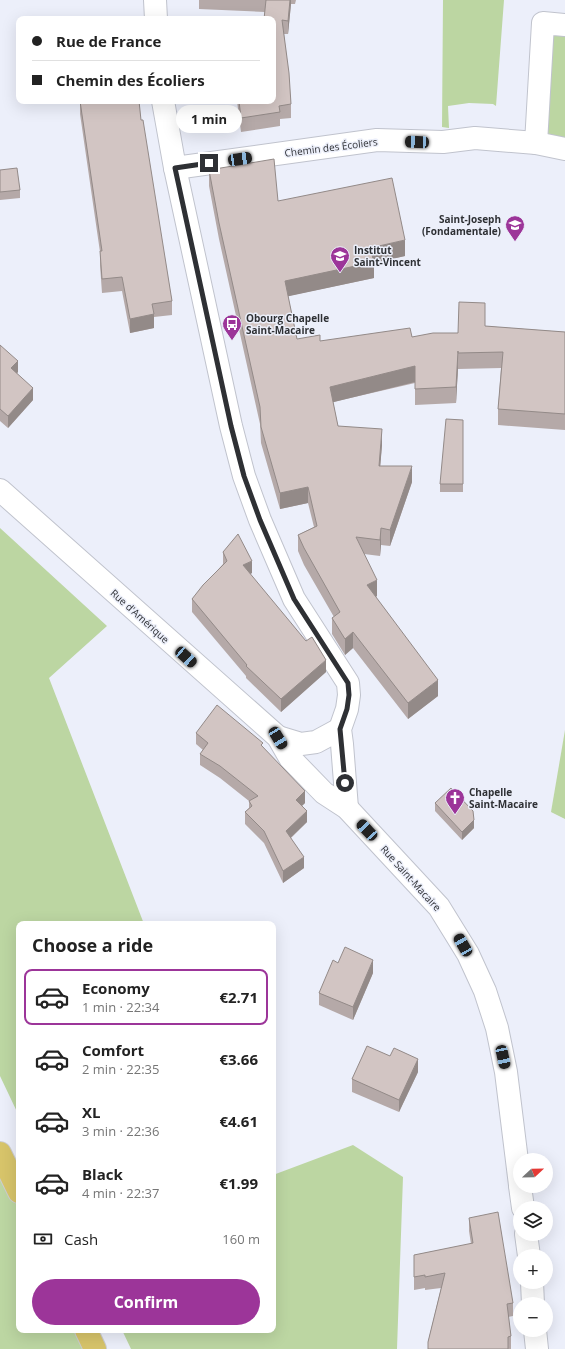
<!DOCTYPE html>
<html lang="en">
<head>
<meta charset="utf-8">
<style>
  :root { --surface:#fff; --page:#f6f6f6; --text:#222; --muted:#767676; --line:#e0e0e0; --accent:#9c3599 }
  body { margin:0; font-family:"Open Sans",sans-serif; background:var(--page); color:var(--text); height:100vh; display:flex; flex-direction:column; font-size:15px; white-space:nowrap }
  * { box-sizing:border-box; margin:0 }
  p { font-size:13px; color:var(--muted) }
  .icon { flex:none; width:22px; height:22px; fill:none; stroke:currentColor; stroke-width:2; stroke-linecap:round; stroke-linejoin:round }
  .map { position:relative; flex:1; overflow:hidden }
  .details { position:absolute; left:16px; top:921px; width:260px; height:412px; display:flex; flex-direction:column; background:var(--surface); border-radius:8px; box-shadow:0 4px 16px #0002 }
  .details>* { flex:none }
  .hud { position:absolute; left:16px; top:16px; width:260px; height:88px; border-radius:8px; box-shadow:0 4px 16px #0002; display:grid; align-content:center; height:88px; padding:0 16px; background:var(--surface) }
  .needle { width:26px; rotate:68deg }
  .controls { position:absolute; left:513px; top:1153px; display:grid; gap:8px }
  .controls a { display:grid; place-items:center; width:40px; height:40px; border-radius:50%; background:var(--surface); box-shadow:0 4px 16px #0002; font-size:20px }
  .end { position:absolute; width:18px; height:18px; margin:-9px; border:5px solid #2e3034; background:#fff; box-shadow:0 0 0 2px #fff }
  .from { border-radius:50% }
  .bubble { position:absolute; height:28px; border-radius:14px; background:var(--surface); box-shadow:0 4px 16px #0002; font-size:13px; font-weight:700; line-height:28px; text-align:center }
  .car { position:absolute; width:12px; height:24px; margin:-12px -6px; border-radius:5px; box-shadow:0 0 3px 1px #0007; background:linear-gradient(#222 24%,#8ab4d8 0 40%,#222 0 76%,#8ab4d8 0 86%,#222 0) }
  .hud b { display:flex; align-items:center; gap:14px; height:38px; font-size:15px }
  .hud b+b { border-top:1px solid var(--line) }
  .hud i { width:10px; height:10px; background:var(--text) }
  ul { padding:0; list-style:none }
  li { display:flex; align-items:center; gap:12px; height:56px; margin:0 8px 6px; padding:0 8px; border:2px solid transparent; border-radius:8px }
  li div { flex:1 }
  li b { display:block; font-size:15px }
  li em { font-style:normal; font-weight:700 }
  li.on { border-color:var(--accent) }
  li>.icon { width:36px; height:36px; stroke-width:1.5 }
  h2 { padding:0 16px; font-size:18px; line-height:48px }
  .pay { display:flex; align-items:center; gap:10px; height:44px; padding:0 16px; font-size:15px }
  .pay p { margin-inline-start:auto }
  .cta { display:flex; gap:8px; margin-top:auto; padding:8px 16px }
  .cta a { flex:1; height:46px; border-radius:24px; background:var(--accent); color:#fff; font-size:16px; font-weight:700; line-height:46px; text-align:center }
  .map>svg:first-child { display:block }
  .green { fill:#bcd6a2 }
  .lines { fill:none; stroke-linecap:round; stroke-linejoin:round }
  .minor-casing { stroke:#c0c3cd; stroke-width:24 }
  .major-casing { stroke:#cdcdce; stroke-width:24 }
  .minor { stroke:#fff; stroke-width:22 }
  .major { stroke:#d7c46a; stroke-width:22 }
  .wall { fill:#b5a9a8 }
  .shaded-wall { fill:#938a88 }
  .building { fill:#d2c5c3; stroke:#938a88 }
  .route { stroke:#2e3034; stroke-width:5 }
  .labels { text-anchor:middle; dominant-baseline:central; stroke-width:3; stroke-linejoin:round; paint-order:stroke }
  .street-label { font-size:10px; fill:#2e3034; stroke:#eceffa }
  .poi-label { font-size:10px; font-weight:bold; fill:#2e3034; stroke:#eceffa; text-anchor:start }
</style>
</head>
<body>
<div class="map">
<svg width="565" height="1349" viewBox="0 0 565 1349">
  <rect width="100%" height="100%" fill="#eceffa"/>
  <g class="green">
    <polygon points="443,0 504,0 496,106 493,104 469,103 448,106 449,128 442,127"/>
    <polygon points="543,23 565,25 565,149 536,143"/>
    <polygon points="0,528 107,626 49,678 144,924 19,924 19,1116 0,1076"/>
    <polygon points="565,730 565,819 551,812"/>
    <polygon points="353,1145 403,1177 397,1349 131,1349 122,1330 273,1330 273,1175"/>
    <polygon points="0,1153 19,1192 19,1330 86,1330 95,1349 0,1349"/>
  </g>
  <g class="lines">
    <g class="minor-casing">
      <g id="minor">
        <polyline points="155,0 156,19"/>
        <polyline points="163,101 175,168 231,426 244,476 260,520 294,599 348,683 349,695 347,709 340,729 342,744 347,808"/>
        <polyline points="536,143 543,23 565,25"/>
        <polyline points="175,168 377,140 443,142 475,138 536,143 565,149"/>
        <polyline points="0,490 278,737 290,758 324,793 347,808 439,907 468,954 485,991 497,1028 506,1072 520,1185"/>
        <polyline points="278,737 301,744 316,742 340,729"/>
        <polyline points="520,1186 523,1208"/>
        <polyline points="526,1234 529,1256"/>
        <polyline points="532,1282 533,1304"/>
        <polyline points="535,1330 537,1349"/>
      </g>
    </g>
    <g class="major-casing">
      <g id="major">
        <polyline points="0,1153 19,1192"/>
        <polyline points="86,1330 95,1349"/>
      </g>
    </g>
    <use href="#minor" class="minor"/>
    <use href="#major" class="major"/>
  </g>
  <g class="wall">
    <polygon points="199,0 296,0 295,4 291,4 288,34 284,34 291,104 291,118 280,119 280,126 241,132 237,101 273,101 265,12 199,9"/>
    <polygon points="80,101 141,120 172,301 172,315 154,317 154,328 130,333 122,291 102,293 100,265 100,252 80,114"/>
    <polygon points="0,170 20,190 20,198 0,200"/>
    <polygon points="209,170 278,201 405,256 374,263 374,278 288,296 297,339 320,341 412,337 458,333 485,326 565,332 565,430 498,425 498,409 501,368 458,369 458,368 456,403 415,405 415,383 333,402 338,426 382,445 380,466 412,482 390,546 381,545 380,556 364,554 377,596 376,597 438,696 408,719 353,648 345,655 332,634 332,618 334,617 304,565 298,551 298,535 314,527 308,503 280,509 261,443 260,424 219,239 209,186"/>
    <polygon points="0,345 18,372 17,373 33,400 8,428 0,421"/>
    <polygon points="463,420 463,492 440,492 440,484"/>
    <polygon points="223,552 252,573 250,574 326,672 281,712 246,678 246,676 192,612 192,599 223,564"/>
    <polygon points="196,733 263,748 305,803 302,806 307,822 291,838 304,868 283,883 264,843 245,824 245,812 249,808 249,801 220,778 200,765 200,754 203,750 196,744"/>
    <polygon points="435,803 474,828 462,840 435,811"/>
    <polygon points="338,963 373,973 353,1020 319,1005 319,993"/>
    <polygon points="390,1056 418,1072 399,1112 352,1092 352,1079"/>
    <polygon points="469,1218 513,1303 513,1316 508,1317 511,1336 511,1349 428,1349 428,1342 441,1288 425,1290 425,1288 414,1290 414,1255 471,1244 469,1231"/>
  </g>
  <g class="shaded-wall">
    <polygon points="290,0 291,0 291,4 288,34 288,21"/>
    <polygon points="405,240 405,256 374,263 374,278 285,297 285,281 370,248"/>
    <polygon points="154,314 154,328 130,333 130,319"/>
    <polygon points="458,351 458,368 456,403 456,387"/>
    <polygon points="18,361 18,372 11,380 11,368"/>
    <polygon points="415,366 415,382 330,403 330,387"/>
    <polygon points="33,388 33,400 8,428 8,416"/>
    <polygon points="382,429 382,445 379,482 379,466"/>
    <polygon points="412,466 412,482 390,546 390,530"/>
    <polygon points="308,487 308,503 280,509 280,493"/>
    <polygon points="381,528 381,545 380,556 380,540"/>
    <polygon points="252,561 252,573 243,578 243,565"/>
    <polygon points="377,580 377,596 367,601 367,585"/>
    <polygon points="353,632 353,648 345,655 345,639"/>
    <polygon points="326,660 326,672 281,712 281,699"/>
    <polygon points="438,680 438,696 408,719 408,703"/>
    <polygon points="305,791 305,803 296,811 296,800"/>
    <polygon points="307,811 307,822 286,842 286,831"/>
    <polygon points="474,820 474,828 462,840 462,832"/>
    <polygon points="304,857 304,868 283,883 283,871"/>
    <polygon points="373,960 373,973 353,1020 353,1007"/>
    <polygon points="418,1059 418,1072 399,1112 399,1100"/>
  </g>
  <g class="building">
    <polygon points="266,0 290,0 288,21 282,20 289,73 291,104 279,106 280,112 241,118 239,101 273,101 273,19 264,19"/>
    <polygon points="134,17 134,19 111,19"/>
    <polygon points="80,101 139,101 141,120 143,120 172,301 152,304 154,314 130,319 122,277 102,279 100,251 102,251"/>
    <polygon points="274,159 278,201 392,178 405,240 370,248 374,262 285,281 297,339 320,335 320,341 410,328 412,337 433,333 458,333 459,302 485,303 485,326 565,332 565,414 498,409 503,352 458,353 458,351 456,387 415,389 415,366 330,387 338,426 382,429 379,466 412,466 390,530 381,528 380,540 356,537 377,580 367,585 438,680 408,703 353,632 345,639 332,618 340,612 304,548 298,535 317,526 308,487 280,493 261,427 260,407 219,223 209,170"/>
    <polygon points="17,168 20,190 0,192 0,170"/>
    <polygon points="0,345 18,361 11,368 33,388 8,416 0,409"/>
    <polygon points="446,419 463,420 463,484 440,484"/>
    <polygon points="238,534 252,561 243,565 306,641 312,637 326,660 281,699 246,666 247,665 192,599 203,585 227,561 223,552"/>
    <polygon points="217,705 263,743 261,745 305,791 296,800 307,811 286,831 304,857 283,871 264,831 245,812 252,806 249,801 258,796 220,766 200,754 208,743 196,733"/>
    <polygon points="451,788 473,811 474,820 462,832 435,803"/>
    <polygon points="345,947 373,960 353,1007 319,993 333,960 338,963"/>
    <polygon points="367,1046 390,1056 394,1048 418,1059 399,1100 352,1079"/>
    <polygon points="498,1212 513,1303 507,1304 511,1336 508,1337 508,1349 428,1349 428,1342 445,1273 425,1277 425,1275 414,1277 414,1255 473,1243 469,1218"/>
  </g>
  <g class="lines">
    <polyline class="route" points="209,163 175,168 231,426 244,476 260,520 294,599 348,683 349,695 347,709 340,729 345,783"/>
  </g>
  <defs>
    <g id="school-pin" transform="scale(1)"><path d="M0 17L-7.5 6A9.5 9.5 0 1 1 7.5 6Z" fill="#9c3599" stroke="#eceffa"/><path d="M0-5L7-2L0 1L-7-2ZM-4 1L0 2.5L4 1V4Q0 6-4 4Z" fill="#fff"/></g>
    <g id="bus-pin" transform="scale(1)"><path d="M0 17L-7.5 6A9.5 9.5 0 1 1 7.5 6Z" fill="#9c3599" stroke="#eceffa"/><path d="M-5-6H5V4H4V6H2V4H-2V6H-4V4H-5ZM-3.5-4V0h7V-4ZM-3.5 1.2v1.5H-2V1.2ZM2 1.2v1.5H3.5V1.2Z" fill="#fff"/></g>
    <g id="church-pin" transform="scale(1)"><path d="M0 17L-7.5 6A9.5 9.5 0 1 1 7.5 6Z" fill="#9c3599" stroke="#eceffa"/><path d="M-1.2-6h2.4v3.5h3.3v2.4h-3.3V6h-2.4V-.1h-3.3v-2.4h3.3Z" fill="#fff"/></g>
  </defs>
  <g fill-rule="evenodd">
    <use href="#school-pin" x="515" y="225"/>
    <use href="#school-pin" x="340" y="256"/>
    <use href="#bus-pin" x="232" y="324"/>
    <use href="#church-pin" x="455" y="798"/>
  </g>
  <g class="labels">
    <g class="street-label">
      <text transform="translate(331 147) rotate(-7)">Chemin des Écoliers</text>
      <text transform="translate(140 616) rotate(42)">Rue d'Amérique</text>
      <text transform="translate(411 878) rotate(48)">Rue Saint-Macaire</text>
    </g>
    <g class="poi-label">
      <text x="501" y="219" text-anchor="end">Saint-Joseph<tspan x="501" dy="12">(Fondamentale)</tspan></text>
      <text x="354" y="250">Institut<tspan x="354" dy="12">Saint-Vincent</tspan></text>
      <text x="246" y="318">Obourg Chapelle<tspan x="246" dy="12">Saint-Macaire</tspan></text>
      <text x="469" y="792">Chapelle<tspan x="469" dy="12">Saint-Macaire</tspan></text>
    </g>
  </g>
</svg>
<div class="controls">
<a><svg class="needle" viewBox="-14 -14 28 28"><path d="M0-13l5 13h-10z" fill="#e53935"/><path d="M0 13l5-13h-10z" fill="#767676"/></svg></a>
<a><svg class="icon" aria-label="layers" viewBox="0 0 24 24"><path d="M12 4l9 5-9 5-9-5zM3 14l9 5 9-5"/></svg></a>
<a>+</a>
<a>−</a>
</div>
<i class="end from" style="left:345px;top:783px"></i>
<i class="end" style="left:209px;top:163px"></i>
<div class="bubble" style="left:176px;top:105px;width:66px">1 min</div>
<i class="car" style="left:417px;top:142px;rotate:272deg"></i>
<i class="car" style="left:240px;top:159px;rotate:82deg"></i>
<i class="car" style="left:186px;top:657px;rotate:132deg"></i>
<i class="car" style="left:278px;top:738px;rotate:149deg"></i>
<i class="car" style="left:367px;top:830px;rotate:317deg"></i>
<i class="car" style="left:463px;top:945px;rotate:330deg"></i>
<i class="car" style="left:503px;top:1057px;rotate:168deg"></i>
<div class="hud">
<b><i class="from"></i>Rue de France</b>
<b><i></i>Chemin des Écoliers</b>
</div>
<section class="details">
<h2>Choose a ride</h2>
<ul>
<li class="on"><svg class="icon" aria-label="car" viewBox="0 0 24 24"><path d="M5 17H2v-5l4-1 3-4h7l3 4 3 1v5h-3M9 17h6M6 11h13"/><circle cx="7" cy="17" r="2"/><circle cx="17" cy="17" r="2"/></svg><div><b>Economy</b><p>1 min · 22:34</p></div><em>€2.71</em></li>
<li><svg class="icon" aria-label="car" viewBox="0 0 24 24"><path d="M5 17H2v-5l4-1 3-4h7l3 4 3 1v5h-3M9 17h6M6 11h13"/><circle cx="7" cy="17" r="2"/><circle cx="17" cy="17" r="2"/></svg><div><b>Comfort</b><p>2 min · 22:35</p></div><em>€3.66</em></li>
<li><svg class="icon" aria-label="car" viewBox="0 0 24 24"><path d="M5 17H2v-5l4-1 3-4h7l3 4 3 1v5h-3M9 17h6M6 11h13"/><circle cx="7" cy="17" r="2"/><circle cx="17" cy="17" r="2"/></svg><div><b>XL</b><p>3 min · 22:36</p></div><em>€4.61</em></li>
<li><svg class="icon" aria-label="car" viewBox="0 0 24 24"><path d="M5 17H2v-5l4-1 3-4h7l3 4 3 1v5h-3M9 17h6M6 11h13"/><circle cx="7" cy="17" r="2"/><circle cx="17" cy="17" r="2"/></svg><div><b>Black</b><p>4 min · 22:37</p></div><em>€1.99</em></li>
</ul>
<div class="pay"><svg class="icon" aria-label="cash" viewBox="0 0 24 24"><path d="M3 7h18v10H3z"/><circle cx="12" cy="12" r="2"/></svg>Cash<p>160 m</p></div>
<div class="cta"><a>Confirm</a></div>
</section>
</div>
</body>
</html>
